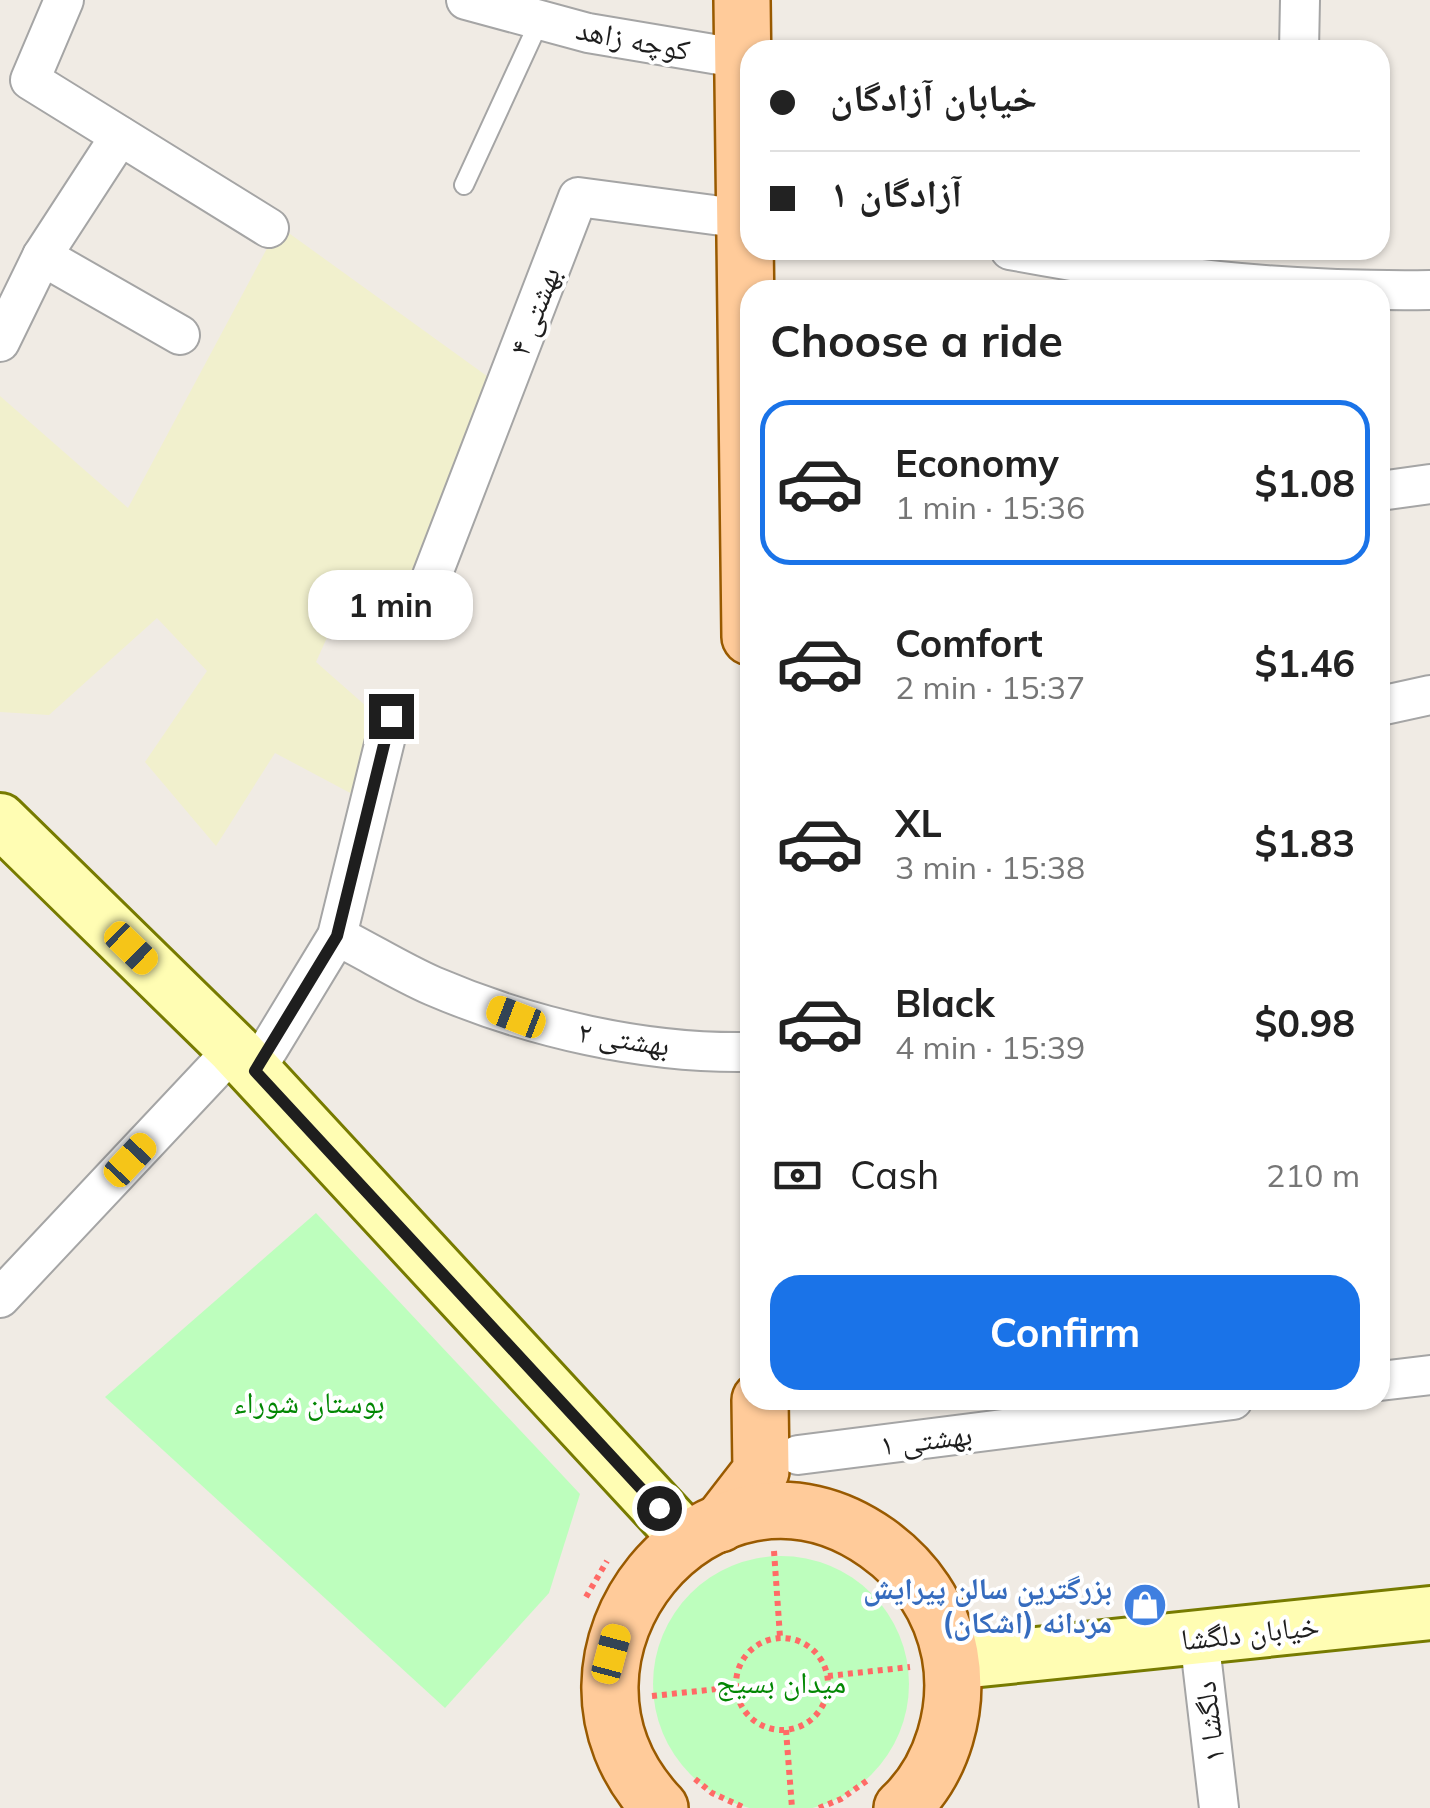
<!DOCTYPE html>
<html lang="en">
<head>
<meta charset="utf-8">
<style>
  :root { --surface:#fff; --page:#f2f2f2; --text:#222; --muted:#767676; --line:#e0e0e0; --accent:#1a73e8 }
  body { margin:0; font-family:Mulish,"Noto Naskh Arabic",sans-serif; background:var(--page); color:var(--text); height:100vh; display:flex; flex-direction:column; font-size:38px; white-space:nowrap }
  * { box-sizing:border-box; margin:0 }
  p { font-size:32px; color:var(--muted) }
  .icon { flex:none; width:55px; height:55px; fill:none; stroke:currentColor; stroke-width:2; stroke-linecap:round; stroke-linejoin:round }
  .map { position:relative; flex:1; overflow:hidden }
  .panel { position:absolute; left:740px; top:280px; width:650px; height:1130px; display:flex; flex-direction:column; background:var(--surface); border-radius:30px; box-shadow:0 2px 8px #0004 }
  .panel>* { flex:none }
  .top-card { position:absolute; left:740px; top:40px; width:650px; height:220px; border-radius:30px; box-shadow:0 2px 8px #0004; display:grid; align-content:center; height:220px; padding:0 30px; background:var(--surface) }
  .end { position:absolute; width:45px; height:45px; margin:-22px; border:12px solid #1e1e1e; background:#fff; box-shadow:0 0 0 5px #fff }
  .from { border-radius:50% }
  .bubble { position:absolute; height:70px; border-radius:30px; background:var(--surface); box-shadow:0 2px 8px #0004; font-size:32px; font-weight:700; line-height:70px; text-align:center }
  .car { position:absolute; width:30px; height:60px; margin:-30px -15px; border-radius:12px; box-shadow:0 0 8px 2px #0007; background:linear-gradient(#f5c518 24%,#345 0 40%,#f5c518 0 76%,#345 0 86%,#f5c518 0) }
  .top-card b { display:flex; align-items:center; gap:35px; height:95px; font-size:38px }
  .top-card b+b { border-top:2px solid var(--line) }
  .top-card i { width:25px; height:25px; background:var(--text) }
  ul { padding:0; list-style:none }
  li { display:flex; align-items:center; gap:30px; height:165px; margin:0 20px 15px; padding:0 10px; border:5px solid transparent; border-radius:30px }
  li div { flex:1 }
  li b { display:block; font-size:38px }
  li em { font-style:normal; font-weight:700 }
  li.on { border-color:var(--accent) }
  li>.icon { width:90px; height:90px; stroke-width:1.5 }
  h2 { padding:0 30px; font-size:45px; line-height:120px }
  .pay { display:flex; align-items:center; gap:25px; height:110px; padding:0 30px; font-size:38px }
  .pay p { margin-inline-start:auto }
  .button { display:flex; gap:20px; margin-top:auto; padding:20px 30px }
  .button a { flex:1; height:115px; border-radius:30px; background:var(--accent); color:#fff; font-size:40px; font-weight:700; line-height:115px; text-align:center }
  .map>svg:first-child { display:block }
  .farmland { fill:#f1f0cd }
  .park { fill:#bdfebd }
  .lines { fill:none; stroke-linecap:round; stroke-linejoin:round }
  .lane-casing { stroke:#a5a5a5; stroke-width:22 }
  .street-casing { stroke:#a5a5a5; stroke-width:42 }
  .secondary-casing { stroke:#777b00; stroke-width:58 }
  .primary-casing { stroke:#995a00; stroke-width:60 }
  .path { stroke:#ff6a66; stroke-width:6; stroke-dasharray:5 5; stroke-linecap:butt }
  .lane { stroke:#fff; stroke-width:18 }
  .street { stroke:#fff; stroke-width:38 }
  .secondary { stroke:#fffdb3; stroke-width:52 }
  .primary { stroke:#ffcb9a; stroke-width:55 }
  .route { stroke:#1e1e1e; stroke-width:12 }
  .labels { text-anchor:middle; dominant-baseline:central; stroke-width:8; stroke-linejoin:round; paint-order:stroke }
  .street-label { font-size:30px; fill:#1e1e1e; stroke:#fff }
  .park-label { font-size:30px; fill:#028703; stroke:#fff }
  .shop-label { font-size:30px; font-weight:bold; fill:#366cbe; stroke:#fff; text-anchor:end }
</style>
</head>
<body>
<div class="map">
<svg width="1430" height="1808" viewBox="0 0 1430 1808">
  <rect width="100%" height="100%" fill="#f0ebe4"/>
  <polygon class="farmland" points="279,226 491,379 413,574 352,582 316,662 375,714 354,795 275,753 216,846 145,762 207,671 157,618 49,715 0,712 0,396 128,508"/>
  <g class="park">
    <polygon points="316,1213 580,1494 549,1593 445,1708 105,1397"/>
    <circle cx="781" cy="1684" r="128"/>
  </g>
  <g class="lines">
    <g class="lane-casing">
      <polyline id="lane" points="464,185 540,20"/>
    </g>
    <g class="street-casing">
      <g id="street">
        <polyline points="64,0 30,80 269,228"/>
        <polyline points="466,0 588,33 743,59"/>
        <polyline points="1299,50 1300,0"/>
        <path d="M1010,250C1154,277 1282,292 1430,290"/>
        <polyline points="42,256 180,335"/>
        <polyline points="0,342 42,256 120,136"/>
        <polyline points="1380,491 1430,484"/>
        <polyline points="430,581 578,197 744,219"/>
        <polyline points="1380,706 1430,695"/>
        <path d="M337,936C369,952 401,972 433,986C531,1028 644,1054 750,1052"/>
        <polyline points="255,1071 337,936 391,716"/>
        <polyline points="0,1298 234,1049"/>
        <polyline points="1380,1381 1430,1375"/>
        <polyline points="798,1455 1233,1400"/>
        <polyline points="1199,1637 1219,1808"/>
      </g>
    </g>
    <g class="secondary-casing">
      <g id="secondary">
        <polyline points="0,820 234,1049 688,1540"/>
        <polyline points="951,1663 1430,1613"/>
      </g>
    </g>
    <g class="primary-casing">
      <g id="primary">
        <polyline points="742,0 750,637"/>
        <polyline points="720,1524 761,1471 760,1400"/>
        <path d="M660,1808C517,1657 709,1424 877,1543C915,1570 941,1608 950,1654C960,1708 943,1770 902,1808"/>
      </g>
    </g>
    <g class="path">
      <polyline points="774,1551 780,1637"/>
      <polyline points="586,1597 607,1561"/>
      <circle cx="782" cy="1684" r="46"/>
      <polyline points="828,1676 910,1667"/>
      <polyline points="652,1696 736,1687"/>
      <polyline points="786,1730 792,1808"/>
      <polyline points="695,1779 712,1793 745,1808"/>
      <polyline points="819,1808 841,1799 868,1780"/>
    </g>
    <use href="#lane" class="lane"/>
    <use href="#street" class="street"/>
    <use href="#secondary" class="secondary"/>
    <use href="#primary" class="primary"/>
  </g>
  <g class="lines">
    <polyline class="route" points="391,716 337,936 255,1071 659,1508"/>
  </g>
  <defs>
    <g id="shop-disc" transform="scale(2.25)"><circle r="9.5" fill="#3f7fe0" stroke="#fff"/><path d="M-5-2.5h2.3a2.7 3.5 0 0 1 5.4 0H5L5.5 6h-11ZM-1.5-2.5h3a1.5 2.3 0 0 0-3 0Z" fill="#fff"/></g>
  </defs>
  <g fill-rule="evenodd">
    <use href="#shop-disc" x="1145" y="1605"/>
  </g>
  <g class="labels">
    <g class="street-label">
      <text transform="translate(633 39) rotate(11)">کوچه زاهد</text>
      <text transform="translate(534 311) rotate(-69)">بهشتی ۴</text>
      <text transform="translate(624 1038) rotate(9)">بهشتی ۲</text>
      <text transform="translate(926 1439) rotate(-7)">بهشتی ۱</text>
      <text transform="translate(1250 1632) rotate(-6)">خیابان دلگشا</text>
      <text transform="translate(1209 1722) rotate(-97)">دلگشا ۱</text>
    </g>
    <g class="park-label">
      <text x="309" y="1402">بوستان شوراء</text>
      <text x="781" y="1682">میدان بسیج</text>
    </g>
    <g class="shop-label">
      <text x="1112" y="1588">بزرگترین سالن پیرایش<tspan x="1112" dy="34">مردانه (اشکان)</tspan></text>
    </g>
  </g>
</svg>
<i class="end from" style="left:659px;top:1508px"></i>
<i class="end" style="left:391px;top:716px"></i>
<div class="bubble" style="left:308px;top:570px;width:165px">1 min</div>
<i class="car" style="left:131px;top:948px;rotate:134deg"></i>
<i class="car" style="left:516px;top:1017px;rotate:291deg"></i>
<i class="car" style="left:130px;top:1160px;rotate:43deg"></i>
<i class="car" style="left:611px;top:1654px;rotate:15deg"></i>
<div class="top-card">
<b><i class="from"></i>خیابان آزادگان</b>
<b><i></i>آزادگان ۱</b>
</div>
<section class="panel">
<h2>Choose a ride</h2>
<ul>
<li class="on"><svg class="icon" aria-label="car" viewBox="0 0 24 24"><path d="M5 17H2v-5l4-1 3-4h7l3 4 3 1v5h-3M9 17h6M6 11h13"/><circle cx="7" cy="17" r="2"/><circle cx="17" cy="17" r="2"/></svg><div><b>Economy</b><p>1 min · 15:36</p></div><em>$1.08</em></li>
<li><svg class="icon" aria-label="car" viewBox="0 0 24 24"><path d="M5 17H2v-5l4-1 3-4h7l3 4 3 1v5h-3M9 17h6M6 11h13"/><circle cx="7" cy="17" r="2"/><circle cx="17" cy="17" r="2"/></svg><div><b>Comfort</b><p>2 min · 15:37</p></div><em>$1.46</em></li>
<li><svg class="icon" aria-label="car" viewBox="0 0 24 24"><path d="M5 17H2v-5l4-1 3-4h7l3 4 3 1v5h-3M9 17h6M6 11h13"/><circle cx="7" cy="17" r="2"/><circle cx="17" cy="17" r="2"/></svg><div><b>XL</b><p>3 min · 15:38</p></div><em>$1.83</em></li>
<li><svg class="icon" aria-label="car" viewBox="0 0 24 24"><path d="M5 17H2v-5l4-1 3-4h7l3 4 3 1v5h-3M9 17h6M6 11h13"/><circle cx="7" cy="17" r="2"/><circle cx="17" cy="17" r="2"/></svg><div><b>Black</b><p>4 min · 15:39</p></div><em>$0.98</em></li>
</ul>
<div class="pay"><svg class="icon" aria-label="cash" viewBox="0 0 24 24"><path d="M3 7h18v10H3z"/><circle cx="12" cy="12" r="2"/></svg>Cash<p>210 m</p></div>
<div class="button"><a>Confirm</a></div>
</section>
</div>
</body>
</html>
